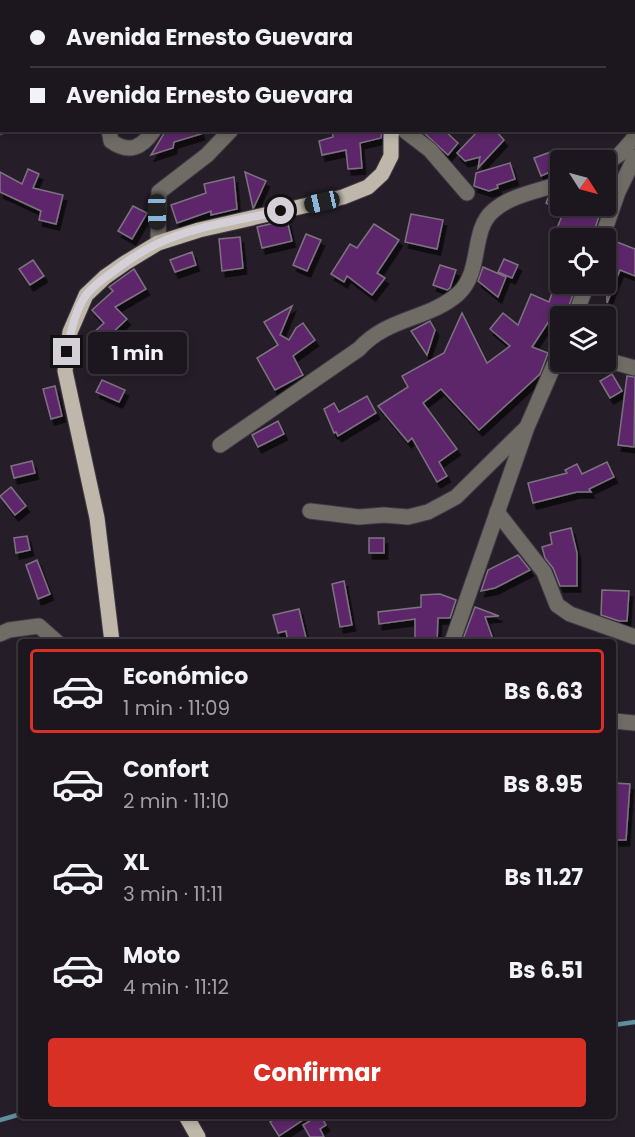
<!DOCTYPE html>
<html lang="es">
<head>
<meta charset="utf-8">
<style>
  :root { --surface:#1c161e; --page:#29232b; --text:#f1f3f6; --muted:#a09fa4; --line:#3a353c; --accent:#d93025 }
  body { margin:0; font-family:Poppins,sans-serif; background:var(--page); color:var(--text); height:100vh; display:flex; flex-direction:column; font-size:22px; white-space:nowrap }
  * { box-sizing:border-box; margin:0 }
  p { font-size:20px; color:var(--muted) }
  .icon { flex:none; width:33px; height:33px; fill:none; stroke:currentColor; stroke-width:2; stroke-linecap:round; stroke-linejoin:round }
  .map { position:relative; flex:1; overflow:hidden }
  .panel { position:absolute; left:18px; top:639px; width:598px; height:480px; display:flex; flex-direction:column; background:var(--surface); border-radius:6px; box-shadow:0 3px 9px #0003,0 0 0 2px var(--line) }
  .panel>* { flex:none }
  .top-card { position:absolute; left:0px; top:0px; width:636px; height:132px; box-shadow:0 3px 9px #0003,0 0 0 2px var(--line); display:grid; align-content:center; height:132px; padding:0 30px; background:var(--surface) }
  .needle { width:39px; rotate:126deg }
  .controls { position:absolute; left:550px; top:150px; display:grid; gap:12px }
  .controls a { display:grid; place-items:center; width:66px; height:66px; border-radius:6px; background:var(--surface); box-shadow:0 3px 9px #0003,0 0 0 2px var(--line); font-size:30px }
  .end { position:absolute; width:27px; height:27px; margin:-14px; border:8px solid #d5d0d7; background:#111; box-shadow:0 0 0 3px #111 }
  .from { border-radius:50% }
  .bubble { position:absolute; height:42px; border-radius:6px; background:var(--surface); box-shadow:0 3px 9px #0003,0 0 0 2px var(--line); font-size:20px; font-weight:700; line-height:42px; text-align:center }
  .car { position:absolute; width:18px; height:36px; margin:-18px -9px; border-radius:8px; box-shadow:0 0 4px 2px #0007; background:linear-gradient(#222 24%,#8ab4d8 0 40%,#222 0 76%,#8ab4d8 0 86%,#222 0) }
  .top-card b { display:flex; align-items:center; gap:21px; height:57px; font-size:22px }
  .top-card b+b { border-top:2px solid var(--line) }
  .top-card i { width:15px; height:15px; background:var(--text) }
  ul { padding:10px 0 0; list-style:none }
  li { display:flex; align-items:center; gap:18px; height:84px; margin:0 12px 9px; padding:0 18px; border:3px solid transparent; border-radius:6px }
  li div { flex:1 }
  li b { display:block; font-size:22px }
  li em { font-style:normal; font-weight:700 }
  li.active { border-color:var(--accent) }
  li>.icon { width:54px; height:54px; stroke-width:1.5 }
  .action { display:flex; gap:12px; margin-top:auto; padding:12px 30px }
  .action a { flex:1; height:69px; border-radius:6px; background:var(--accent); color:#fff; font-size:24px; font-weight:700; line-height:69px; text-align:center }
  .map>svg:first-child { display:block }
  .lines { fill:none; stroke-linecap:round; stroke-linejoin:round }
  .stream { stroke:#5e8f9c; stroke-width:4.5 }
  .building { fill:#5d276b; stroke:#7d7380; stroke-width:1.5; filter:url(#shadow) }
  .minor-casing { stroke:#413a44; stroke-width:17 }
  .major-casing { stroke:#413a44; stroke-width:17 }
  .minor { stroke:#6f6b65; stroke-width:15 }
  .major { stroke:#beb7aa; stroke-width:15 }
  .route { stroke:#d5d0d7; stroke-width:8 }
</style>
</head>
<body>
<div class="map">
<svg width="635" height="1137" viewBox="0 0 635 1137">
  <defs>
    <filter id="shadow"><feDropShadow dx="3.5" dy="6" stdDeviation="0" flood-color="#0009"/></filter>
  </defs>
  <rect width="100%" height="100%" fill="#251d28"/>
  <g class="lines">
    <g class="stream">
      <polyline points="614,1025 635,1022"/>
      <polyline points="0,1120 21,1114"/>
    </g>
  </g>
  <g class="building">
    <polygon points="166,130 200,130 201,134 174,142 173,148 151,155"/>
    <polygon points="332,130 382,130 381,138 360,143 362,168 348,169 346,150 322,155 319,141 333,137"/>
    <polygon points="421,130 444,130 458,143 448,155"/>
    <polygon points="479,130 495,130 504,140 478,168 480,157 465,161 457,153"/>
    <polygon points="556,150 561,167 541,176 534,158"/>
    <polygon points="510,163 515,179 497,185 498,188 489,191 474,186 476,173"/>
    <polygon points="28,169 39,174 33,188 63,195 56,224 39,220 41,211 0,192 0,172 22,184"/>
    <polygon points="245,172 266,181 254,207 253,208"/>
    <polygon points="234,177 237,209 211,215 211,211 177,223 171,205 206,193 204,184"/>
    <polygon points="561,193 561,210 546,203 548,198"/>
    <polygon points="133,206 147,213 132,239 118,231"/>
    <polygon points="566,206 597,206 602,207 592,238 553,238"/>
    <polygon points="411,214 443,220 437,249 405,242"/>
    <polygon points="287,220 292,241 262,248 257,227"/>
    <polygon points="374,224 399,240 377,273 385,278 372,295 347,276 344,282 331,274 350,244 357,248"/>
    <polygon points="306,234 321,240 307,271 293,265"/>
    <polygon points="240,237 243,268 222,271 219,239"/>
    <polygon points="612,240 635,249 635,276 620,270 607,303 606,247"/>
    <polygon points="192,252 196,265 175,272 170,260"/>
    <polygon points="504,259 518,265 512,278 498,272"/>
    <polygon points="33,260 44,276 30,285 19,269"/>
    <polygon points="440,265 456,270 450,288 447,290 433,285"/>
    <polygon points="483,267 506,277 498,297 478,281"/>
    <polygon points="134,269 146,289 115,307 127,319 109,336 114,341 104,349 91,335 104,323 92,310 113,291 109,287"/>
    <polygon points="555,284 577,284 565,316 561,316 561,326 549,321 532,347 548,353 540,374 479,430 441,389 423,403 457,449 439,462 447,476 437,482 412,438 408,442 378,406 408,387 402,376 444,353 462,313 487,363 510,346 490,329 503,313 518,325 531,294 549,302"/>
    <polygon points="292,306 280,335 289,340 296,328 303,323 315,340 293,356 303,375 275,390 257,358 278,345 264,322"/>
    <polygon points="588,309 606,316 585,316"/>
    <polygon points="430,321 435,330 427,355 411,331"/>
    <polygon points="612,374 622,391 610,398 600,381"/>
    <polygon points="627,376 635,377 634,447 618,445"/>
    <polygon points="102,380 125,390 119,402 96,392"/>
    <polygon points="55,386 62,416 51,419 43,389"/>
    <polygon points="367,396 376,413 338,436 336,432 334,433 324,409 334,403 339,412"/>
    <polygon points="278,421 284,434 258,447 252,435"/>
    <polygon points="32,461 35,473 14,478 11,466"/>
    <polygon points="607,462 614,477 589,489 591,492 577,492 533,503 528,483 567,473 565,470 577,464 582,474"/>
    <polygon points="11,487 26,506 15,515 0,496"/>
    <polygon points="571,528 577,553 577,586 560,586 553,568 545,558 542,547 552,544 550,533"/>
    <polygon points="27,536 30,550 16,553 14,538"/>
    <rect x="369" y="538" width="15" height="15"/>
    <polygon points="518,555 530,570 495,588 481,591 488,570"/>
    <polygon points="37,560 50,594 38,599 26,565"/>
    <polygon points="344,581 352,625 340,627 332,584"/>
    <polygon points="602,590 629,591 627,621 619,621 601,615"/>
    <polygon points="440,594 456,600 450,618 438,618 437,642 415,642 415,619 379,624 378,612 421,607 421,595"/>
    <polygon points="475,607 499,616 485,617 494,642 462,642"/>
    <polygon points="299,609 307,642 288,642 286,631 278,633 273,615"/>
    <polygon points="614,783 630,784 626,840 614,840"/>
    <polygon points="279,1116 309,1116 279,1136 270,1122"/>
    <polygon points="318,1116 321,1116 326,1125 320,1129 324,1137 310,1137 303,1125"/>
  </g>
  <g class="lines">
    <g class="minor-casing">
      <g id="minor">
        <polyline points="421,2 422,0"/>
        <polyline points="0,127 2,126"/>
        <path d="M109,130L111,141C129,154 142,148 154,130"/>
        <polyline points="404,130 430,150 467,193"/>
        <polyline points="606,163 620,154 635,137"/>
        <polyline points="602,238 618,192 635,157"/>
        <polyline points="158,243 159,192 207,155 231,130"/>
        <polyline points="575,316 587,284"/>
        <polyline points="606,360 635,368"/>
        <path d="M220,445L359,349C388,317 428,320 458,294C483,271 470,231 493,211C511,195 539,191 561,183"/>
        <polyline points="310,511 359,517 384,515 408,517 428,512 456,497 525,429"/>
        <polyline points="497,512 544,572 557,605 570,614 635,637"/>
        <polyline points="0,634 9,630 39,626 57,642"/>
        <polyline points="452,642 527,427 561,349"/>
        <polyline points="614,721 635,723"/>
      </g>
    </g>
    <g class="major-casing">
      <g id="major">
        <polyline points="459,2 459,0"/>
        <polyline points="112,642 97,518 65,371 70,332 86,295 105,277 125,263 158,243 199,230 343,197 368,187 382,174 391,156 391,136 392,130"/>
        <polyline points="186,1116 198,1137"/>
      </g>
    </g>
    <use href="#minor" class="minor"/>
    <use href="#major" class="major"/>
  </g>
  <g class="lines">
    <path class="route" d="M67,352C70,333 75,311 86,295C93,286 104,278 114,271C127,261 142,251 157,244C193,226 242,220 281,211"/>
  </g>
</svg>
<div class="controls">
<a><svg class="needle" viewBox="-14 -14 28 28"><path d="M0-13l5 13h-10z" fill="#e53935"/><path d="M0 13l5-13h-10z" fill="#a09fa4"/></svg></a>
<a><svg class="icon" aria-label="locate" viewBox="0 0 24 24"><circle cx="12" cy="12" r="6"/><path d="M12 2v4M12 18v4M2 12h4M18 12h4"/></svg></a>
<a><svg class="icon" aria-label="layers" viewBox="0 0 24 24"><path d="M12 4l9 5-9 5-9-5zM3 14l9 5 9-5"/></svg></a>
</div>
<i class="end from" style="left:281px;top:211px"></i>
<i class="end" style="left:67px;top:352px"></i>
<div class="bubble" style="left:88px;top:332px;width:99px">1 min</div>
<i class="car" style="left:322px;top:202px;rotate:257deg"></i>
<i class="car" style="left:157px;top:212px;rotate:179deg"></i>
<div class="top-card">
<b><i class="from"></i>Avenida Ernesto Guevara</b>
<b><i></i>Avenida Ernesto Guevara</b>
</div>
<section class="panel">
<ul>
<li class="active"><svg class="icon" aria-label="car" viewBox="0 0 24 24"><path d="M5 17H2v-5l4-1 3-4h7l3 4 3 1v5h-3M9 17h6M6 11h13"/><circle cx="7" cy="17" r="2"/><circle cx="17" cy="17" r="2"/></svg><div><b>Económico</b><p>1 min · 11:09</p></div><em>Bs 6.63</em></li>
<li><svg class="icon" aria-label="car" viewBox="0 0 24 24"><path d="M5 17H2v-5l4-1 3-4h7l3 4 3 1v5h-3M9 17h6M6 11h13"/><circle cx="7" cy="17" r="2"/><circle cx="17" cy="17" r="2"/></svg><div><b>Confort</b><p>2 min · 11:10</p></div><em>Bs 8.95</em></li>
<li><svg class="icon" aria-label="car" viewBox="0 0 24 24"><path d="M5 17H2v-5l4-1 3-4h7l3 4 3 1v5h-3M9 17h6M6 11h13"/><circle cx="7" cy="17" r="2"/><circle cx="17" cy="17" r="2"/></svg><div><b>XL</b><p>3 min · 11:11</p></div><em>Bs 11.27</em></li>
<li><svg class="icon" aria-label="car" viewBox="0 0 24 24"><path d="M5 17H2v-5l4-1 3-4h7l3 4 3 1v5h-3M9 17h6M6 11h13"/><circle cx="7" cy="17" r="2"/><circle cx="17" cy="17" r="2"/></svg><div><b>Moto</b><p>4 min · 11:12</p></div><em>Bs 6.51</em></li>
</ul>
<div class="action"><a>Confirmar</a></div>
</section>
</div>
</body>
</html>
